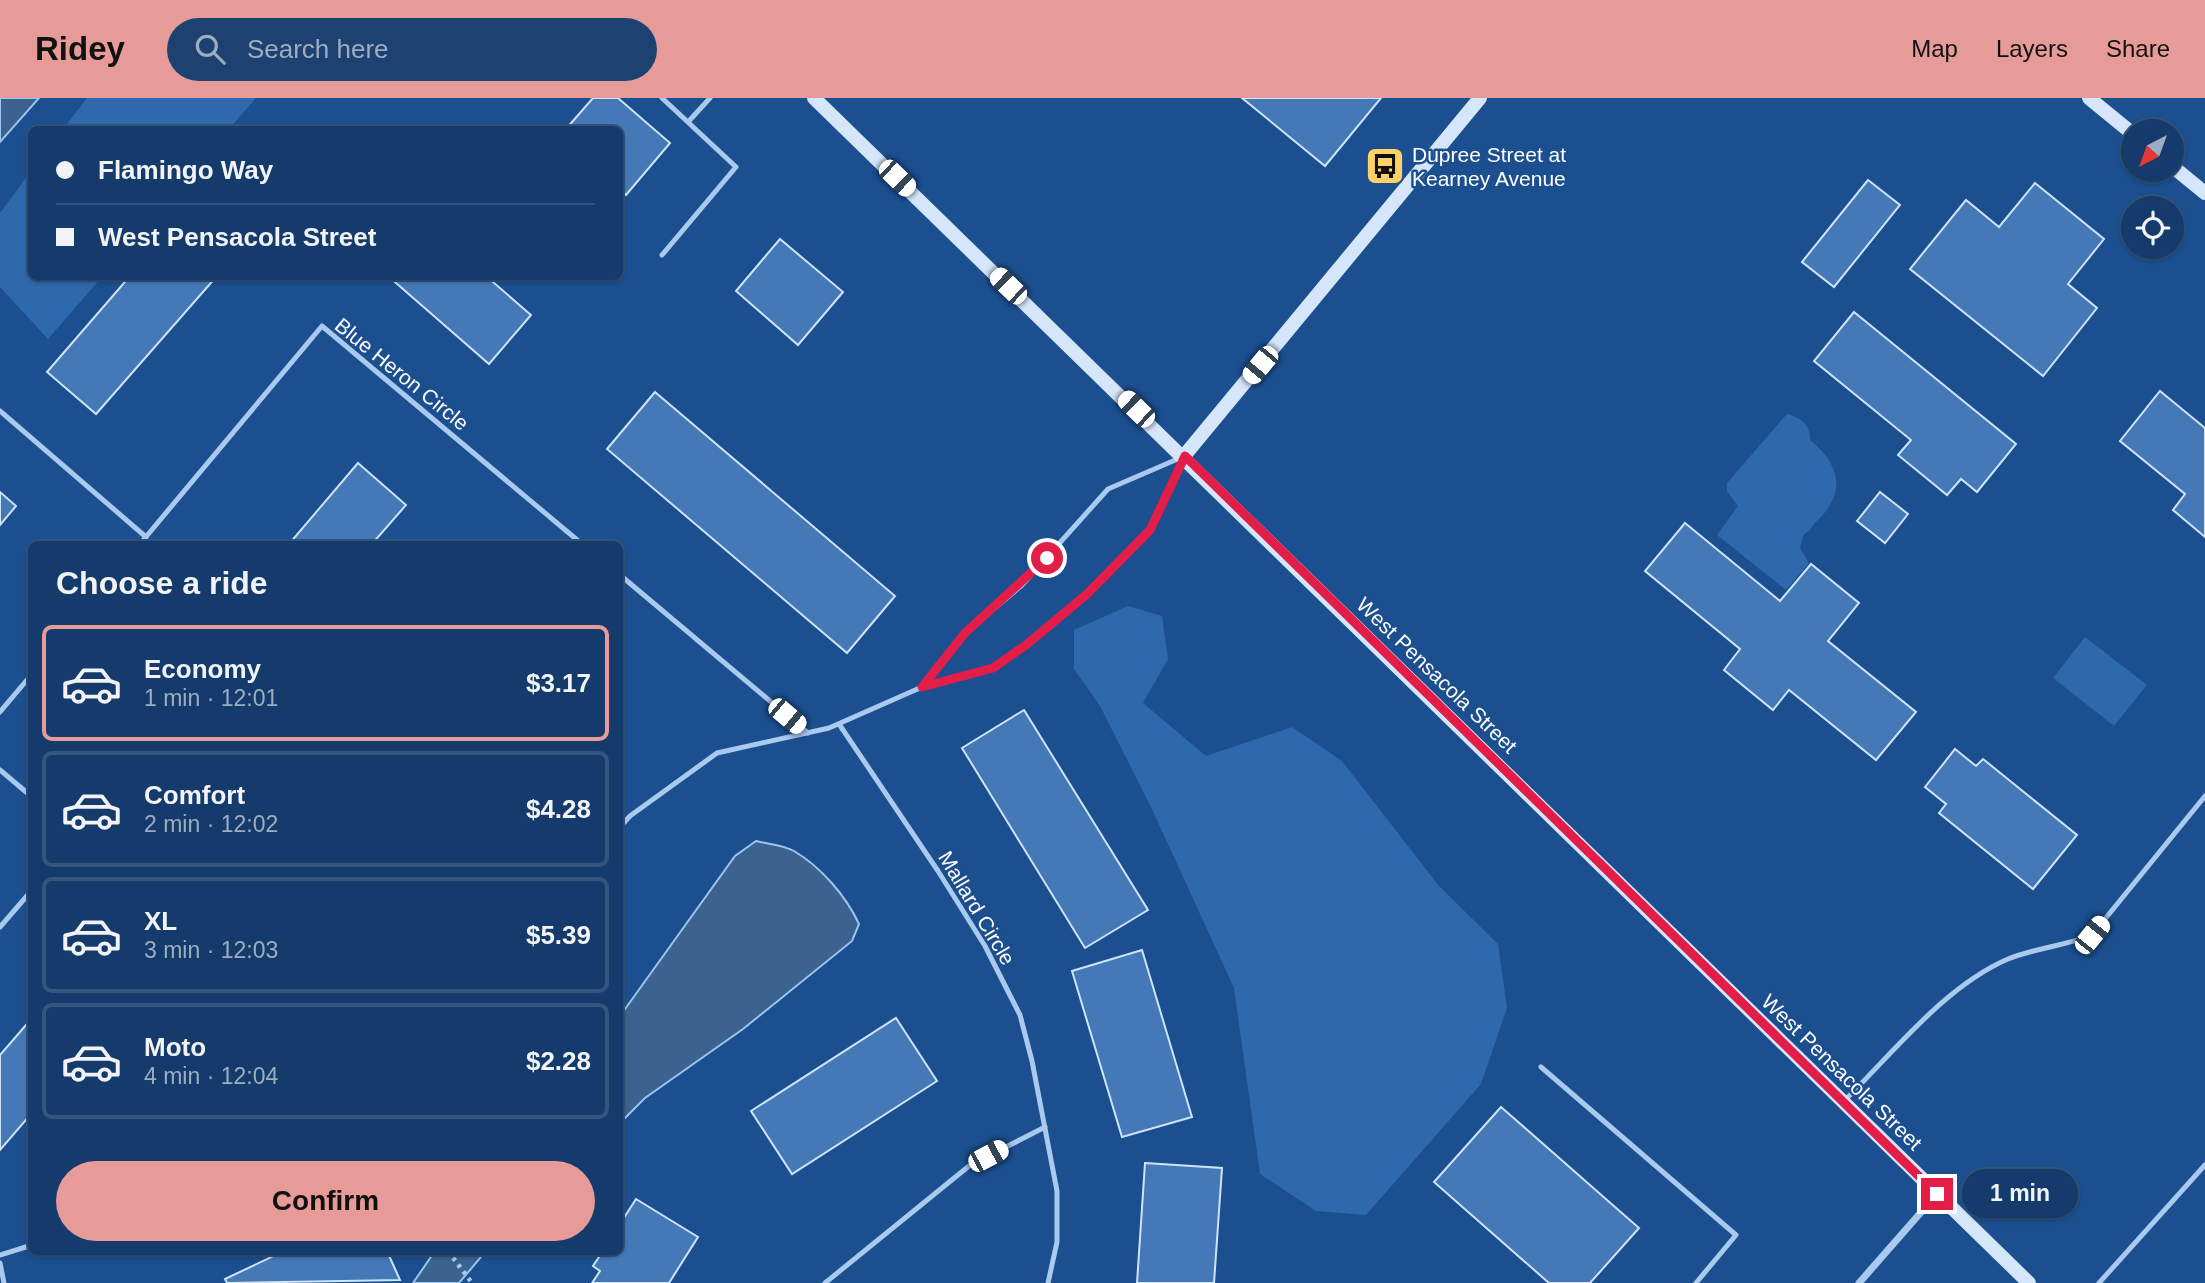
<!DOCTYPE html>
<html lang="en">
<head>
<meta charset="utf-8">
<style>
  :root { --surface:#143b6b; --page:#1d4271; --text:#f1f3f6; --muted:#9dadc1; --line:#33557e; --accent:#e69b98 }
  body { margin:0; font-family:Arial,sans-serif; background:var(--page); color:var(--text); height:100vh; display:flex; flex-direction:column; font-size:26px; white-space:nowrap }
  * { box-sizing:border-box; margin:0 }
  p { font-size:23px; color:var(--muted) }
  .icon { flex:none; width:38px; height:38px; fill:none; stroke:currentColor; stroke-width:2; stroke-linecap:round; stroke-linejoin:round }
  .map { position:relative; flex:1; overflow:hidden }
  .details { position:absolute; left:28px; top:443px; width:595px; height:714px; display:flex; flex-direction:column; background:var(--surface); border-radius:10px; box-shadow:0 2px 5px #0004,0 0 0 2px var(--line) }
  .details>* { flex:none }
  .top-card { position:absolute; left:28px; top:28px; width:595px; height:154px; border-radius:10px; box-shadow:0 2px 5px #0004,0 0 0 2px var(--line); display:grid; align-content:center; height:154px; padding:0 28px; background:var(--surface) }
  .needle { width:46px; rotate:221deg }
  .tools { position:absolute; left:2121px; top:21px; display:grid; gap:14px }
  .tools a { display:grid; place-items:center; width:63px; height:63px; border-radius:50%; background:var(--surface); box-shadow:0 2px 5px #0004,0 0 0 2px var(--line); font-size:35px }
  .end { position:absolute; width:32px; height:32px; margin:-16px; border:9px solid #e11d48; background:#fff; box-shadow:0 0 0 4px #fff }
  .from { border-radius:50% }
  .bubble { position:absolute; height:49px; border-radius:24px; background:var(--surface); box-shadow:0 2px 5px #0004,0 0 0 2px var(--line); font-size:23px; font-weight:600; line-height:49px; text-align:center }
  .car { position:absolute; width:21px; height:42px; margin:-21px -10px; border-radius:9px; box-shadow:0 0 5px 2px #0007; background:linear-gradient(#fff 24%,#345 0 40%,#fff 0 76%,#345 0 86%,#fff 0) }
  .top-card b { display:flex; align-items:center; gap:24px; height:66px; font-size:26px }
  .top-card b+b { border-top:2px solid var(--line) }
  .top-card i { width:18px; height:18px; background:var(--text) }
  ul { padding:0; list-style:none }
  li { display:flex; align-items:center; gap:21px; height:116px; margin:0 14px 10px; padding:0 14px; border:4px solid var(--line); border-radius:10px }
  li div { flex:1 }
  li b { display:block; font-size:26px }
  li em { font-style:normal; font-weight:600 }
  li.on { border-color:var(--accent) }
  li>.icon { width:63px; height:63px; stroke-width:1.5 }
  h2 { padding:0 28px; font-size:32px; line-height:84px }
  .action { display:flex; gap:14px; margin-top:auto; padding:14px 28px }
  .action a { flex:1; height:80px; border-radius:42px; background:var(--accent); color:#111; font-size:28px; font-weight:600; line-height:80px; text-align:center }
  header { display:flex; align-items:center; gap:42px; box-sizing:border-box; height:98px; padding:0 35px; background:var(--accent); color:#111 }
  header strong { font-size:33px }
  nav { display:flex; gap:38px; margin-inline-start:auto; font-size:24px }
  .search { width:490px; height:63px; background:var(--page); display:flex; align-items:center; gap:18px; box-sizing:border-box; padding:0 24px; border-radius:38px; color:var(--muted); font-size:26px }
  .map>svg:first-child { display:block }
  .green { fill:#2e69ad }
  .water { fill:#3c6290; stroke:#9cc4f0; stroke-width:2 }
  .building { fill:#4478b7; stroke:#cfe3fa; stroke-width:2 }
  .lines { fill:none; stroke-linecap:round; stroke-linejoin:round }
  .path { stroke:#a9c9ee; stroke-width:4.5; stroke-dasharray:3.5 5; stroke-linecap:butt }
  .lane { stroke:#a9c9ee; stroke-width:5 }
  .street { stroke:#a9c9ee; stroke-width:7 }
  .secondary { stroke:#d6e6fa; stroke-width:14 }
  .route { stroke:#e11d48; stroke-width:9 }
  .labels { text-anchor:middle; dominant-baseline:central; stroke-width:5; stroke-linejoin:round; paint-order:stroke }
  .poi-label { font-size:21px; fill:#fff; stroke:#1b4f8f; text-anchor:start }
  .street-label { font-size:21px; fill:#fff; stroke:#1b4f8f }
</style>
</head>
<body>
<header>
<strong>Ridey</strong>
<div class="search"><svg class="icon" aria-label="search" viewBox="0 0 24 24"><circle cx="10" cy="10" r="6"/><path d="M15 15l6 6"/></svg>Search here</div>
<nav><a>Map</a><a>Layers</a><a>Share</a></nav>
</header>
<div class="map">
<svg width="2205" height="1185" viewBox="0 0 2205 1185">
  <rect width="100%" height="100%" fill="#1b4f8f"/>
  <g class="green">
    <polygon points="87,0 256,0 229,31 63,31"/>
    <polygon points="31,73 32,178 102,179 48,241 0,189 0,115"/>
    <path d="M1787,316C1801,319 1811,328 1810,342C1839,365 1847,393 1819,421C1812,426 1812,433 1804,436L1800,450L1809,465L1786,492L1717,437L1738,408L1727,393V385Z"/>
    <polygon points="1128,508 1162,518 1168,561 1143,605 1206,658 1292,629 1342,663 1439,788 1498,846 1507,910 1481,986 1366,1117 1316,1113 1260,1076 1234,890 1151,709 1100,608 1074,571 1074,532"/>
    <polygon points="2085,539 2147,587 2114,628 2053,580"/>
  </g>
  <g class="water">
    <polygon points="0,0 39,0 0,44"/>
    <path d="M756,743C768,746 784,747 794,753C821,769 846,798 859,826L852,843L743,931L645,1000L620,1025V918L735,758Z"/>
    <polygon points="435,1153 486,1153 459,1185 413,1185"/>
  </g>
  <g class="building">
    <polygon points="593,0 618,0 670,45 626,97 620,91 620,32 565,32"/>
    <polygon points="1242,0 1381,0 1325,68"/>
    <polygon points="1868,82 1900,107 1834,189 1802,164"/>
    <polygon points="2035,85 2104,141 2068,186 2097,210 2043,278 1910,171 1966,102 1999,129"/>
    <polygon points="780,141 843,194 798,247 736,193"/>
    <polygon points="130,178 217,178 96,316 47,274"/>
    <polygon points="388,178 486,178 531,217 489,266"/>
    <polygon points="1854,214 2016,346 1977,394 1961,381 1947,397 1898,357 1911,342 1814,263"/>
    <polygon points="2160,293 2205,330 2205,439 2173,412 2185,396 2120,343"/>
    <polygon points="655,294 895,498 847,555 607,351"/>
    <polygon points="358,365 406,407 372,446 289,446"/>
    <polygon points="0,394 16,408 0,427"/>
    <polygon points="1880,394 1908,416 1885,445 1857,423"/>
    <polygon points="1685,425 1780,503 1811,466 1859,505 1828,543 1916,614 1876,662 1789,592 1773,612 1724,572 1740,551 1645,473"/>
    <polygon points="1024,612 1148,812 1085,850 962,650"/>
    <polygon points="1955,651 1976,668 1983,661 2077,737 2033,791 1939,715 1946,706 1925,689"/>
    <polygon points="1142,852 1192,1019 1122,1039 1072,873"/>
    <polygon points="32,920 32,1015 0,1052 0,957"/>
    <polygon points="896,920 937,983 792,1076 751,1013"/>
    <polygon points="1501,1009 1639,1130 1590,1185 1549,1185 1434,1084"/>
    <polygon points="1145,1065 1222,1070 1214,1185 1137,1185"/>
    <polygon points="636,1101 698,1139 669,1185 592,1185 600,1173 593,1168 603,1153 620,1153 620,1126"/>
    <polygon points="284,1153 387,1153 400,1182 227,1185 225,1181"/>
  </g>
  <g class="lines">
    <polyline class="path" points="448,1153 472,1185"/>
    <g class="lane">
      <polyline points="662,0 736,69 662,157"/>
      <polyline points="688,24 710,0"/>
      <polyline points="0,313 146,439"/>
      <polyline points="140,446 322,228 582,446"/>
      <polyline points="620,477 808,635"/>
      <polyline points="922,589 965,535 1022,487 1108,391 1180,360"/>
      <polyline points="0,614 32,576"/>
      <polyline points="839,626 938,773 985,848 1020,917 1032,963 1057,1093 1057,1144 1048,1185"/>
      <polyline points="0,672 32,699"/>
      <polyline points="620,729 630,718 717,655 829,630 922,589 993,570 1026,547 1087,496 1150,432 1183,361"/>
      <polyline points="0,829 32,792"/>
      <polyline points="1541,969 1736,1137 1696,1185"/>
      <path d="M1845,1002C1894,954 1945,888 2008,861C2035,850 2065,848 2092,837L2205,698"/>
      <polyline points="0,1157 32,1147"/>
      <polyline points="0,1165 4,1185"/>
      <polyline points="825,1185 969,1068 1045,1029"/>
      <polyline points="2099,1185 2205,1067"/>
    </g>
    <polyline class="street" points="1859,1185 1937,1096"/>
    <g class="secondary">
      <polyline points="814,0 2029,1185"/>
      <polyline points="2089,0 2133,36"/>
      <polyline points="2172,68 2205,95"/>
      <polyline points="1184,358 1480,0"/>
    </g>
  </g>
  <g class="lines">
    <polyline class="route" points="1047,460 965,535 922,589 993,570 1026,547 1087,496 1150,432 1185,358 1937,1096"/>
  </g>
  <defs>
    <g id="bus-square" transform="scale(2.0125)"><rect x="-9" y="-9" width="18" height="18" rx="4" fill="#ffd166" stroke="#1b4f8f"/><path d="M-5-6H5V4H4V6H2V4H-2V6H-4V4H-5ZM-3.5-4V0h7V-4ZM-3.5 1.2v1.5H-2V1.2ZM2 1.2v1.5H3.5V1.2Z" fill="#111"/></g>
  </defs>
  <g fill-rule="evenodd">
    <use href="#bus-square" x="1385" y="68"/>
  </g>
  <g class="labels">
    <g class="poi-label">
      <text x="1412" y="56">Dupree Street at<tspan x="1412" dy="24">Kearney Avenue</tspan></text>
    </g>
    <g class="street-label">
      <text transform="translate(402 276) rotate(39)">Blue Heron Circle</text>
      <text transform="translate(1437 577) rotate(44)">West Pensacola Street</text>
      <text transform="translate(977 810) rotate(59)">Mallard Circle</text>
      <text transform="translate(1842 974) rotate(44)">West Pensacola Street</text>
    </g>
  </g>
</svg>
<div class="tools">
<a><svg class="needle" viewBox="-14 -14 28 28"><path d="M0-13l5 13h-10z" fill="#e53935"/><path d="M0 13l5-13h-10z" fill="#9dadc1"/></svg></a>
<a><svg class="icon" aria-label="locate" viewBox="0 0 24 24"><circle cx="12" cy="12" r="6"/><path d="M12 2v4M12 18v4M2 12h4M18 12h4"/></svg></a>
</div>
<i class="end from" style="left:1047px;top:460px"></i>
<i class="end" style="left:1937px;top:1096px"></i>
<div class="bubble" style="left:1962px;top:1071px;width:116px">1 min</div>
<i class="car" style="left:897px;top:80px;rotate:134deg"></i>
<i class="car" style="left:1008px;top:188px;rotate:314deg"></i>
<i class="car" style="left:1260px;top:267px;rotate:220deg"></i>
<i class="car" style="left:1136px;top:311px;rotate:314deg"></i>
<i class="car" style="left:787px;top:618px;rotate:130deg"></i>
<i class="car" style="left:2092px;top:837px;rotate:39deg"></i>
<i class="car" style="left:988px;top:1058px;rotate:62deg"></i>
<div class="top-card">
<b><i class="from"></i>Flamingo Way</b>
<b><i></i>West Pensacola Street</b>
</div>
<section class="details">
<h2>Choose a ride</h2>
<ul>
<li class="on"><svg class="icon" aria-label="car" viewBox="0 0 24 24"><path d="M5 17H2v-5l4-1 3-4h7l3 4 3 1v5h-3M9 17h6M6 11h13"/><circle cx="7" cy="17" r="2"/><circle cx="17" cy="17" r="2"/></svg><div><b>Economy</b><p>1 min · 12:01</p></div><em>$3.17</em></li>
<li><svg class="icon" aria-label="car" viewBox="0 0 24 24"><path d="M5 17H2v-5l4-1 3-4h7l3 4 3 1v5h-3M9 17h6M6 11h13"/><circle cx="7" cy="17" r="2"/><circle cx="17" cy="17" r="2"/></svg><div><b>Comfort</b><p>2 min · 12:02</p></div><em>$4.28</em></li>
<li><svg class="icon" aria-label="car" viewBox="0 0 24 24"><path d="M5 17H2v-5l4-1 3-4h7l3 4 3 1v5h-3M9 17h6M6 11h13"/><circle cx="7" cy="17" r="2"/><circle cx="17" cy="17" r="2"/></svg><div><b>XL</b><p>3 min · 12:03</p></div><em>$5.39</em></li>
<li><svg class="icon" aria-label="car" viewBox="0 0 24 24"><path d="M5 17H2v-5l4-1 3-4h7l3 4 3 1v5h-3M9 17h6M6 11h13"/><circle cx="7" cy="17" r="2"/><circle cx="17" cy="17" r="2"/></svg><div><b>Moto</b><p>4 min · 12:04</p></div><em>$2.28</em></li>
</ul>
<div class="action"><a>Confirm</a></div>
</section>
</div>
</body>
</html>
